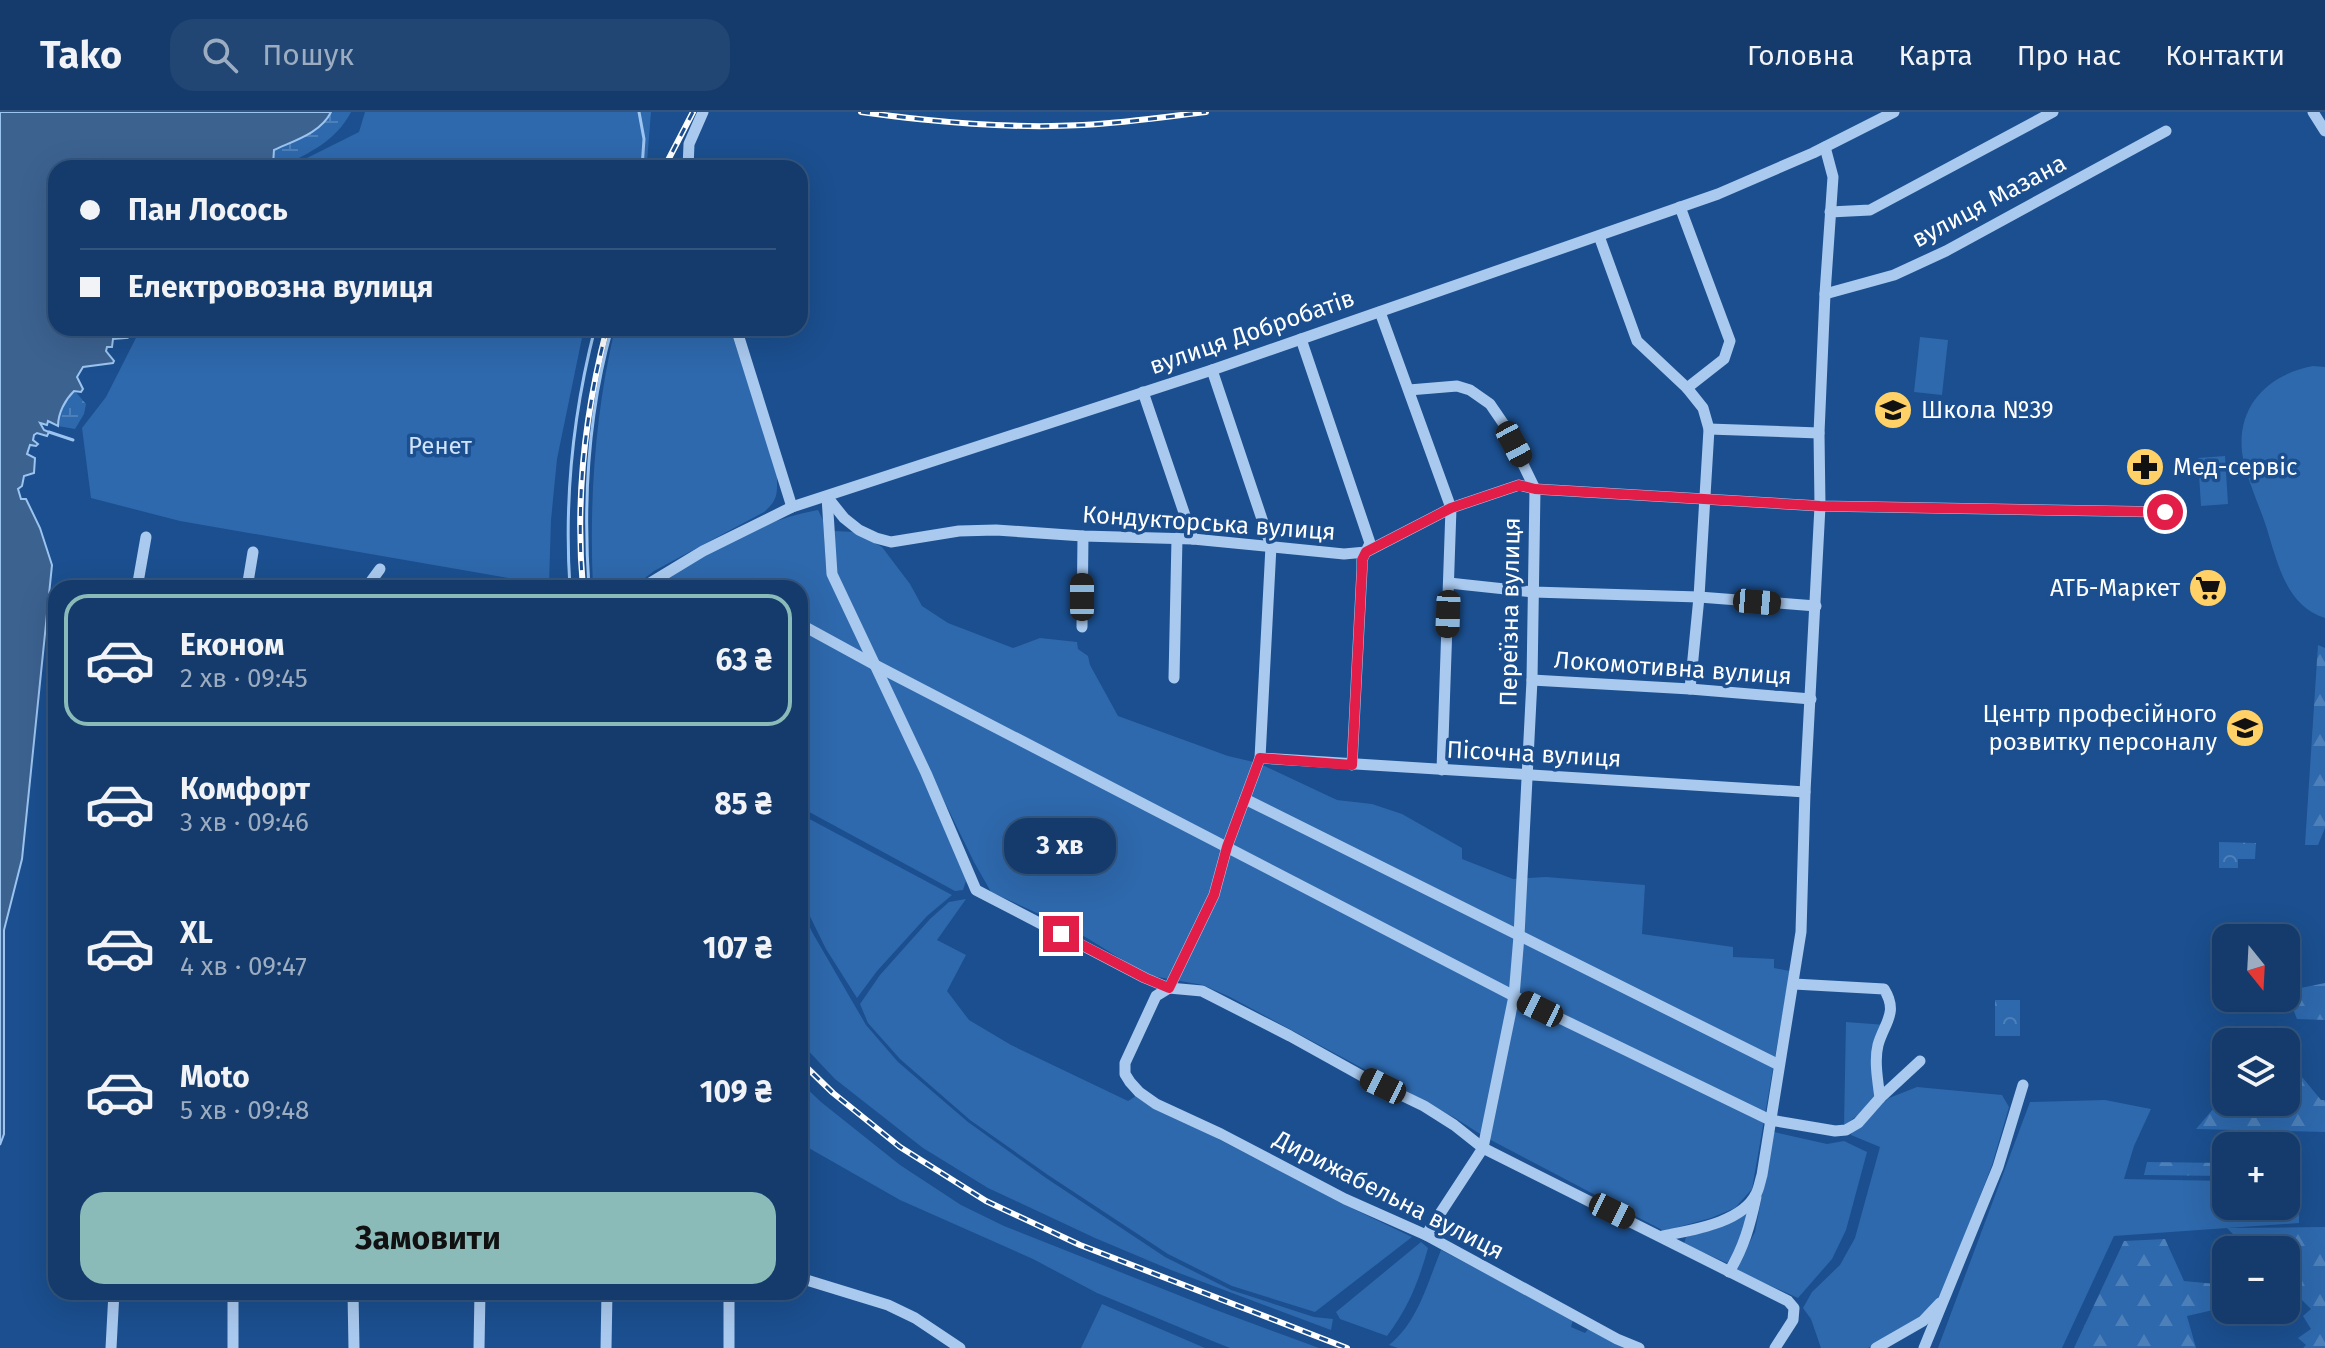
<!DOCTYPE html>
<html lang="uk">
<head>
<meta charset="utf-8">
<style>
  :root { --surface:#143b6b; --page:#214673; --text:#f1f3f6; --muted:#9dadc1; --line:#33557e; --accent:#8bbbb9 }
  body { margin:0; font-family:"Fira Sans",sans-serif; background:var(--page); color:var(--text); height:100vh; display:flex; flex-direction:column; font-size:30px; white-space:nowrap }
  * { box-sizing:border-box; margin:0 }
  p { font-size:26px; color:var(--muted) }
  .icon { flex:none; width:44px; height:44px; fill:none; stroke:currentColor; stroke-width:2; stroke-linecap:round; stroke-linejoin:round }
  .map { position:relative; flex:1; overflow:hidden }
  .details { position:absolute; left:48px; top:468px; width:760px; height:720px; display:flex; flex-direction:column; background:var(--surface); border-radius:24px; box-shadow:0 8px 32px #0002,0 0 0 2px var(--line) }
  .details>* { flex:none }
  .banner { position:absolute; left:48px; top:48px; width:760px; height:176px; border-radius:24px; box-shadow:0 8px 32px #0002,0 0 0 2px var(--line); display:grid; align-content:center; height:176px; padding:0 32px; background:var(--surface) }
  .needle { width:52px; rotate:162deg }
  .fabs { position:absolute; left:2212px; top:812px; display:grid; gap:16px }
  .fabs a { display:grid; place-items:center; width:88px; height:88px; border-radius:16px; background:var(--surface); box-shadow:0 8px 32px #0002,0 0 0 2px var(--line); font-size:40px }
  .end { position:absolute; width:36px; height:36px; margin:-18px; border:10px solid #e11d48; background:#fff; box-shadow:0 0 0 4px #fff }
  .from { border-radius:50% }
  .bubble { position:absolute; height:56px; border-radius:24px; background:var(--surface); box-shadow:0 8px 32px #0002,0 0 0 2px var(--line); font-size:26px; font-weight:700; line-height:56px; text-align:center }
  .car { position:absolute; width:24px; height:48px; margin:-24px -12px; border-radius:10px; box-shadow:0 0 6px 2px #0007; background:linear-gradient(#222 24%,#8ab4d8 0 40%,#222 0 76%,#8ab4d8 0 86%,#222 0) }
  .banner b { display:flex; align-items:center; gap:28px; height:76px; font-size:30px }
  .banner b+b { border-top:2px solid var(--line) }
  .banner i { width:20px; height:20px; background:var(--text) }
  ul { padding:14px 0 0; list-style:none }
  li { display:flex; align-items:center; gap:24px; height:132px; margin:0 16px 12px; padding:0 16px; border:4px solid transparent; border-radius:24px }
  li div { flex:1 }
  li b { display:block; font-size:30px }
  li em { font-style:normal; font-weight:700 }
  li.selected { border-color:var(--accent) }
  li>.icon { width:72px; height:72px; stroke-width:1.5 }
  .button { display:flex; gap:16px; margin-top:auto; padding:16px 32px }
  .button a { flex:1; height:92px; border-radius:24px; background:var(--accent); color:#111; font-size:32px; font-weight:700; line-height:92px; text-align:center }
  header { display:flex; align-items:center; gap:48px; box-sizing:border-box; height:112px; padding:0 40px; background:var(--surface); border-bottom:2px solid var(--line) }
  header strong { font-size:38px }
  nav { display:flex; gap:44px; margin-inline-start:auto; font-size:28px }
  .search { width:560px; height:72px; background:var(--page); display:flex; align-items:center; gap:20px; box-sizing:border-box; padding:0 28px; border-radius:24px; color:var(--muted); font-size:30px }
  .map>svg:first-child { display:block }
  .green { fill:#2e69ad }
  .forest { fill:url(#forest-firs) }
  .wetland { fill:url(#wetland-marsh) }
  .park { fill:url(#park-crowns) }
  .water { fill:#3c6290; stroke:#9cc4f0; stroke-width:2 }
  .lines { fill:none; stroke-linecap:round; stroke-linejoin:round }
  .stream { stroke:#9cc4f0; stroke-width:3 }
  .minor { stroke:#a9c9ee; stroke-width:11 }
  .rail-casing { stroke:#fff; stroke-width:6 }
  .rail { stroke:#1b4f8f; stroke-width:3; stroke-dasharray:9; stroke-linecap:butt }
  .route { stroke:#e11d48; stroke-width:10 }
  .labels { text-anchor:middle; dominant-baseline:central; stroke-width:7; stroke-linejoin:round; paint-order:stroke }
  .street-label { font-size:24px; fill:#fff; stroke:#1b4f8f }
  .poi-label { font-size:24px; fill:#fff; stroke:#1b4f8f; text-anchor:start }
  .park-label { font-size:24px; fill:#cfe3fa; stroke:#1b4f8f }
</style>
</head>
<body>
<header>
<strong>Tako</strong>
<div class="search"><svg class="icon" aria-label="search" viewBox="0 0 24 24"><circle cx="10" cy="10" r="6"/><path d="M15 15l6 6"/></svg>Пошук</div>
<nav><a>Головна</a><a>Карта</a><a>Про нас</a><a>Контакти</a></nav>
</header>
<div class="map">
<svg width="2325" height="1236" viewBox="0 0 2325 1236">
  <defs>
    <pattern id="forest-firs" width="22" height="20" patternUnits="userSpaceOnUse" patternTransform="scale(2)"><rect width="22" height="20" fill="#2e69ad"/><path d="M5 1l3.5 6h-7zM16 11l3.5 6h-7z" fill="#4d80b9"/></pattern>
    <pattern id="wetland-marsh" width="20" height="14" patternUnits="userSpaceOnUse" patternTransform="scale(2)"><rect width="20" height="14" fill="#2e69ad"/><path d="M1 5h8M5 5V1M11 12h8M15 12V8" fill="none" stroke="#4d80b9"/></pattern>
    <pattern id="park-crowns" width="20" height="18" patternUnits="userSpaceOnUse" patternTransform="scale(2)"><rect width="20" height="18" fill="#2e69ad"/><path d="M2 6a3 3 0 1 1 6 0M12 15a3 3 0 1 1 6 0" fill="none" stroke="#4d80b9"/></pattern>
  </defs>
  <rect width="100%" height="100%" fill="#1b4f8f"/>
  <g class="green">
    <polygon points="365,0 651,0 647,50 645,56 287,56 359,20"/>
    <polygon points="141,216 584,216 557,347 551,408 549,473 180,409 91,386 82,316 106,285"/>
    <path d="M615,216H730L777,362C777,381 779,387 764,400L654,459L632,476H593C589,388 595,302 615,216Z"/>
    <polygon points="1920,225 1948,228 1942,283 1914,280"/>
    <path d="M2313,254L2325,255V506C2284,493 2277,447 2265,411C2258,391 2244,359 2242,340C2237,292 2270,262 2313,254Z"/>
    <polygon points="2225,344 2228,392 2201,394 2198,346"/>
    <path d="M818,398L823,408L826,454L833,476L870,550L960,747L966,769L963,778L955,779L800,695V476H647C701,445 755,409 818,398Z"/>
    <polygon points="834,419 855,420 882,435 910,472 922,494 948,511 1013,536 1040,526 1077,530 1078,537 1088,544 1090,553 1118,604 1228,644 1258,651 1337,688 1372,692 1402,702 1462,736 1462,747 1513,767 1546,765 1645,773 1642,822 1733,835 1733,845 1774,847 1774,856 1790,859 1752,1077 1735,1096 1711,1106 1664,1119 1485,1025 1455,1006 1230,885 1203,873 1147,863 1074,818 991,780 974,750 843,482 835,458"/>
    <polygon points="800,702 952,783 927,804 877,859 857,886 826,837 800,784"/>
    <polygon points="966,787 937,828 966,843 947,879 969,908 1011,933 1128,989 1136,984 1343,1092 1412,1125 1315,1200 1232,1174 1168,1142 1048,1063 970,1008 900,947 868,911 860,892 880,863 930,807 949,790"/>
    <polygon points="800,793 812,820 866,913 898,950 968,1010 1046,1066 1165,1145 1231,1178 1314,1205 1333,1207 1331,1218 1171,1158 1095,1126 988,1076 923,1036 835,967 800,930"/>
    <polygon points="1846,910 1886,913 1877,932 1876,984 1870,993 1844,1014"/>
    <polygon points="800,970 821,990 900,1053 961,1093 1004,1114 1216,1198 1319,1236 1230,1236 1210,1228 1097,1181 1033,1147 900,1088 800,1031"/>
    <polygon points="1917,975 2002,983 2009,995 1992,1053 1942,1183 1921,1204 1868,1236 1821,1236 1811,1207 1803,1196 1812,1180 1840,1153 1855,1126 1880,1035 1851,1023 1852,1019 1889,986"/>
    <polygon points="2105,988 2151,997 2134,1034 2124,1067 2226,1069 2226,1094 2286,1094 2286,1071 2299,1071 2299,1111 2114,1124 2062,1236 1938,1236 2030,990"/>
    <polygon points="1774,1020 1827,1032 1844,1029 1867,1040 1846,1118 1832,1147 1798,1186 1735,1158 1755,1120"/>
    <polygon points="1750,1099 1733,1144 1727,1151 1684,1132 1686,1125 1719,1116"/>
    <path d="M1421,1130L1428,1136C1418,1171 1409,1194 1387,1224L1340,1207L1336,1200Z"/>
    <path d="M1441,1138L1573,1208L1571,1215L1585,1221L1589,1216L1633,1236H1398L1389,1233C1418,1210 1427,1172 1441,1138Z"/>
    <polygon points="1102,1192 1205,1236 1081,1236"/>
  </g>
  <g class="forest">
    <polygon points="2318,533 2325,536 2325,716 2318,733 2305,733"/>
    <polygon points="2325,871 2325,908 2297,907 2286,879"/>
    <polygon points="2286,953 2292,953 2321,988 2325,988 2325,1020 2196,1017 2226,982 2226,990 2286,990"/>
    <polygon points="2147,1050 2226,1051 2226,1064 2144,1063"/>
    <polygon points="2325,1115 2325,1236 2303,1236 2306,1233 2298,1226 2311,1217 2303,1204 2311,1197 2286,1172 2286,1138 2249,1138 2227,1116"/>
    <polygon points="2165,1127 2184,1169 2226,1173 2226,1195 2187,1204 2196,1236 2074,1236 2124,1129"/>
  </g>
  <g class="wetland">
    <path d="M331,0H351C336,29 309,41 281,55L273,53L274,38C293,29 321,21 331,0Z"/>
    <polygon points="74,278 86,292 84,302 75,317 58,314 58,302"/>
  </g>
  <g class="park">
    <polygon points="2219,730 2256,731 2255,747 2238,747 2238,756 2219,756"/>
    <rect x="1995" y="888" width="25" height="36"/>
  </g>
  <path class="water" d="M0,0H331C321,21 293,29 274,38L273,53L270,56L260,51L249,56H56V216H120L127,226L113,227L112,235H107L106,239L114,249L113,251L83,255L77,265L83,277L81,280L74,279C65,288 58,301 58,314L48,309L47,313L40,311L44,318L49,320L47,324L37,321L34,323L33,328L38,332L36,334L30,333L27,342L35,346L34,361L24,364L22,374L18,377L21,387H26L40,416L52,453L22,747L4,818V1022L0,1033Z"/>
  <g class="lines">
    <g class="stream">
      <polyline points="639,0 644,27 642,56"/>
      <polyline points="49,320 73,328"/>
      <path d="M570,476C564,388 573,301 595,216"/>
      <path d="M589,476C583,389 588,300 612,216"/>
    </g>
    <g class="minor">
      <polyline points="2313,0 2325,19"/>
      <polyline points="688,56 689,32 703,0"/>
      <polyline points="1680,95 1730,229 1724,247 1687,276"/>
      <polyline points="1830,100 1870,98 2053,0"/>
      <polyline points="1599,124 1637,229 1687,276 1703,296 1709,317 1699,485 1690,577"/>
      <polyline points="1825,182 1894,163 1946,139 2166,19"/>
      <polyline points="1380,200 1451,396 1442,658"/>
      <polyline points="736,216 792,395"/>
      <polyline points="1301,227 1370,431 1362,448 1362,457 1352,653"/>
      <polyline points="1212,258 1271,434 1260,646 1227,735 1214,783 1169,876 1156,884 1125,951 1125,962 1130,970 1139,980 1156,992 1221,1022 1345,1087 1426,1123 1617,1227 1639,1236"/>
      <polyline points="1409,278 1457,274 1470,278 1490,292 1503,311 1535,377 1532,568 1519,824 1514,884 1483,1036 1426,1123"/>
      <polyline points="1143,280 1193,427"/>
      <polyline points="1709,317 1819,321"/>
      <polyline points="827,385 832,462 926,661 976,778 1145,866 1169,876 1202,879 1290,924 1362,964 1424,994 1454,1013 1483,1036 1788,1189 1794,1196 1793,1208 1775,1236"/>
      <polyline points="828,386 844,406 859,418 876,426 891,430 959,419 996,418 1083,424 1193,427 1344,442 1366,440 1451,396 1519,373 1535,377 1820,394 2165,400"/>
      <polyline points="1449,471 1533,480 1699,485 1816,494"/>
      <polyline points="137,476 146,425"/>
      <polyline points="247,476 253,440"/>
      <polyline points="366,476 380,457"/>
      <polyline points="642,476 703,439 792,395 1212,258 1718,82 1813,41 1894,0"/>
      <polyline points="800,512 875,553 1514,884 1770,1008 1835,1019 1846,1018 1858,1011 1880,986 1920,949"/>
      <polyline points="1082,515 1083,424"/>
      <polyline points="1174,566 1177,426"/>
      <polyline points="1532,568 1690,577 1811,587"/>
      <polyline points="1260,646 1805,680"/>
      <polyline points="1245,687 1779,953"/>
      <path d="M1794,872L1884,877C1899,901 1884,911 1878,933C1874,949 1878,970 1880,986"/>
      <path d="M1663,1124C1691,1118 1742,1111 1756,1082C1759,1077 1760,1069 1762,1063L1801,820L1805,680L1820,394L1819,321L1825,182L1833,65L1825,35"/>
      <path d="M1729,1160C1744,1135 1750,1113 1756,1085"/>
      <polyline points="800,1166 888,1193 915,1206 960,1236"/>
      <polyline points="353,1180 354,1236"/>
      <polyline points="111,1236 114,1180"/>
      <polyline points="233,1236 233,1180"/>
      <polyline points="479,1236 480,1180"/>
      <polyline points="606,1236 607,1180"/>
      <polyline points="729,1236 729,1180"/>
      <polyline points="1876,1236 1923,1209 1940,1191"/>
      <polyline points="1924,1236 1998,1055 2023,973"/>
    </g>
    <g class="rail-casing">
      <g id="rail">
        <path d="M861,0C935,10 1009,17 1083,13C1124,11 1165,5 1206,0"/>
        <polyline points="664,56 693,0"/>
        <path d="M583,476C575,389 585,300 607,216"/>
        <polyline points="800,949 833,981 900,1035 986,1089 1080,1133 1347,1236"/>
      </g>
    </g>
    <use href="#rail" class="rail"/>
  </g>
  <g class="lines">
    <polyline class="route" points="1061,822 1145,866 1169,876 1214,783 1227,735 1260,646 1352,653 1362,457 1362,448 1366,440 1451,396 1519,373 1535,377 1820,394 2165,400"/>
  </g>
  <defs>
    <g id="school-disc" transform="scale(2)"><circle r="9.5" fill="#ffd166" stroke="#1b4f8f"/><path d="M0-5L7-2L0 1L-7-2ZM-4 1L0 2.5L4 1V4Q0 6-4 4Z" fill="#111"/></g>
    <g id="pharmacy-disc" transform="scale(2)"><circle r="9.5" fill="#ffd166" stroke="#1b4f8f"/><path d="M-2-6h4v4h4v4h-4v4h-4v-4h-4v-4h4Z" fill="#111"/></g>
    <g id="supermarket-disc" transform="scale(2)"><circle r="9.5" fill="#ffd166" stroke="#1b4f8f"/><path d="M-6-5.5h2.5l.6 2H6L4.5 2H-2.5L-4.4-4H-6ZM-1.5 3.2a1.3 1.3 0 1 0 .1 0ZM3 3.2a1.3 1.3 0 1 0 .1 0Z" fill="#111"/></g>
    <g id="university-disc" transform="scale(2)"><circle r="9.5" fill="#ffd166" stroke="#1b4f8f"/><path d="M0-5L7-2L0 1L-7-2ZM-4 1L0 2.5L4 1V4Q0 6-4 4Z" fill="#111"/></g>
  </defs>
  <g fill-rule="evenodd">
    <use href="#school-disc" x="1893" y="298"/>
    <use href="#pharmacy-disc" x="2145" y="355"/>
    <use href="#supermarket-disc" x="2208" y="476"/>
    <use href="#university-disc" x="2245" y="616"/>
  </g>
  <g class="labels">
    <g class="street-label">
      <text transform="translate(1989 89) rotate(-28)">вулиця Мазана</text>
      <text transform="translate(1252 220) rotate(-19)">вулиця Добробатів</text>
      <text transform="translate(1209 411) rotate(4)">Кондукторська вулиця</text>
      <text transform="translate(1510 500) rotate(-89)">Переїзна вулиця</text>
      <text transform="translate(1673 556) rotate(4)">Локомотивна вулиця</text>
      <text transform="translate(1534 642) rotate(3)">Пісочна вулиця</text>
      <text transform="translate(1389 1083) rotate(27)">Дирижабельна вулиця</text>
    </g>
    <g class="poi-label">
      <text x="1921" y="298">Школа №39</text>
      <text x="2173" y="355">Мед-сервіс</text>
      <text x="2180" y="476" text-anchor="end">АТБ-Маркет</text>
      <text x="2217" y="602" text-anchor="end">Центр професійного<tspan x="2217" dy="28">розвитку персоналу</tspan></text>
    </g>
    <g class="park-label">
      <text x="440" y="334">Ренет</text>
    </g>
  </g>
</svg>
<div class="fabs">
<a><svg class="needle" viewBox="-14 -14 28 28"><path d="M0-13l5 13h-10z" fill="#e53935"/><path d="M0 13l5-13h-10z" fill="#9dadc1"/></svg></a>
<a><svg class="icon" aria-label="layers" viewBox="0 0 24 24"><path d="M12 4l9 5-9 5-9-5zM3 14l9 5 9-5"/></svg></a>
<a>+</a>
<a>−</a>
</div>
<i class="end from" style="left:2165px;top:400px"></i>
<i class="end" style="left:1061px;top:822px"></i>
<div class="bubble" style="left:1004px;top:706px;width:112px">3 хв</div>
<i class="car" style="left:1514px;top:332px;rotate:152deg"></i>
<i class="car" style="left:1082px;top:485px;rotate:0deg"></i>
<i class="car" style="left:1757px;top:490px;rotate:95deg"></i>
<i class="car" style="left:1448px;top:502px;rotate:182deg"></i>
<i class="car" style="left:1540px;top:897px;rotate:296deg"></i>
<i class="car" style="left:1383px;top:974px;rotate:296deg"></i>
<i class="car" style="left:1612px;top:1099px;rotate:116deg"></i>
<div class="banner">
<b><i class="from"></i>Пан Лосось</b>
<b><i></i>Електровозна вулиця</b>
</div>
<section class="details">
<ul>
<li class="selected"><svg class="icon" aria-label="car" viewBox="0 0 24 24"><path d="M5 17H2v-5l4-1 3-4h7l3 4 3 1v5h-3M9 17h6M6 11h13"/><circle cx="7" cy="17" r="2"/><circle cx="17" cy="17" r="2"/></svg><div><b>Економ</b><p>2 хв · 09:45</p></div><em>63 ₴</em></li>
<li><svg class="icon" aria-label="car" viewBox="0 0 24 24"><path d="M5 17H2v-5l4-1 3-4h7l3 4 3 1v5h-3M9 17h6M6 11h13"/><circle cx="7" cy="17" r="2"/><circle cx="17" cy="17" r="2"/></svg><div><b>Комфорт</b><p>3 хв · 09:46</p></div><em>85 ₴</em></li>
<li><svg class="icon" aria-label="car" viewBox="0 0 24 24"><path d="M5 17H2v-5l4-1 3-4h7l3 4 3 1v5h-3M9 17h6M6 11h13"/><circle cx="7" cy="17" r="2"/><circle cx="17" cy="17" r="2"/></svg><div><b>XL</b><p>4 хв · 09:47</p></div><em>107 ₴</em></li>
<li><svg class="icon" aria-label="car" viewBox="0 0 24 24"><path d="M5 17H2v-5l4-1 3-4h7l3 4 3 1v5h-3M9 17h6M6 11h13"/><circle cx="7" cy="17" r="2"/><circle cx="17" cy="17" r="2"/></svg><div><b>Moto</b><p>5 хв · 09:48</p></div><em>109 ₴</em></li>
</ul>
<div class="button"><a>Замовити</a></div>
</section>
</div>
</body>
</html>
